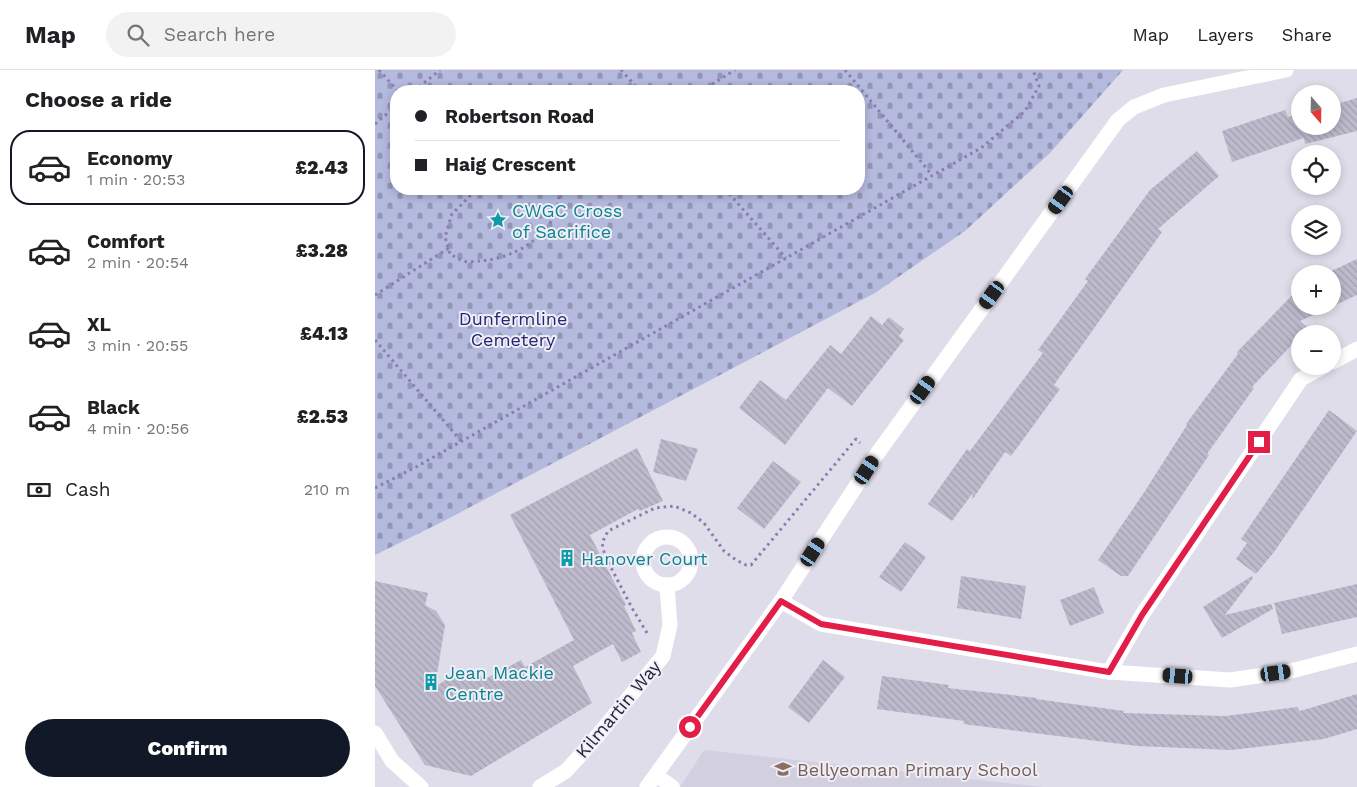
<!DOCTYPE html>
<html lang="en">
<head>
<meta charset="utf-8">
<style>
  :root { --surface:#fff; --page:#f2f2f2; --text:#202124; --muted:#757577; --line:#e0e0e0; --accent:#111827 }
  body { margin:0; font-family:"Work Sans",sans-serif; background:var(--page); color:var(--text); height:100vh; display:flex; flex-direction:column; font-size:19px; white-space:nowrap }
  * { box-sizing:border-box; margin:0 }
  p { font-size:16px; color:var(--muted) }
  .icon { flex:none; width:28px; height:28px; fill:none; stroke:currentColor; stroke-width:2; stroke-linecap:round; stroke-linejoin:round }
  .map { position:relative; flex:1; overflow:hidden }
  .panel { display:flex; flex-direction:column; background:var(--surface); width:375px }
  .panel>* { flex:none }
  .banner { position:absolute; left:15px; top:15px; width:475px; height:110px; border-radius:20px; box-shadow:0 2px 8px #0003; display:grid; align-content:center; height:110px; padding:0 25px; background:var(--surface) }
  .needle { width:32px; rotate:160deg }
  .controls { position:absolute; left:916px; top:15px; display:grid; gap:10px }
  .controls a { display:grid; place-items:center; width:50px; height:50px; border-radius:50%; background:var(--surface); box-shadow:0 2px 8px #0003; font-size:25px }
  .end { position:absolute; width:22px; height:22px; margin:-11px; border:6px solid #e11d48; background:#fff; box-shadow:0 0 0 2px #fff }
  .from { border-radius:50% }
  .car { position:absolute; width:15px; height:30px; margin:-15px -8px; border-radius:6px; box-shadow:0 0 4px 1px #0007; background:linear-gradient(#222 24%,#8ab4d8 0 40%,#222 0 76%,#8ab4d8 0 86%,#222 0) }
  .banner b { display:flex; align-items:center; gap:18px; height:48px; font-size:19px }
  .banner b+b { border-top:1px solid var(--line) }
  .banner i { width:12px; height:12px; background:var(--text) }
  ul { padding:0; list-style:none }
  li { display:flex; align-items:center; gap:15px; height:75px; margin:0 10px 8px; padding:0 15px; border:2px solid transparent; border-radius:20px }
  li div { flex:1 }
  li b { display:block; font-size:19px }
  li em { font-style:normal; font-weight:800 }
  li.on { border-color:var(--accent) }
  li>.icon { width:45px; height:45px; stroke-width:1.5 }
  h2 { padding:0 25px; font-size:22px; line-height:60px }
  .pay { display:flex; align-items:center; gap:12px; height:55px; padding:0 25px; font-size:19px }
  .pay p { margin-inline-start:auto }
  .button { display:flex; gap:10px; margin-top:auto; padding:10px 25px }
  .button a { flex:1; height:58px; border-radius:30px; background:var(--accent); color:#fff; font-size:20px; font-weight:800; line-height:58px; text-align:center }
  header { display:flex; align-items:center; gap:30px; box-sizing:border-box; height:70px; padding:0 25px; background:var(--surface); border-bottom:1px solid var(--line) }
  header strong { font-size:24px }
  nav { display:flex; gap:28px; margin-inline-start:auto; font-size:18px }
  .search { width:350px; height:45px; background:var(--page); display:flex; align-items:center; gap:12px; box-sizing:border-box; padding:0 18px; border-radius:28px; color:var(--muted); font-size:19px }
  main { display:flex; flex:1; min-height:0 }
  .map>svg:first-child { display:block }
  .built { fill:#d2cfdf }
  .cemetery { fill:url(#cemetery-stones); fill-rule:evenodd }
  .building { fill:url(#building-back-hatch) }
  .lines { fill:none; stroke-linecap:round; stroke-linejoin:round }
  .path { stroke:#8c7bb1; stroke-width:3; stroke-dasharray:2.5 4; stroke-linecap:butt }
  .lane { stroke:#fff; stroke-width:14 }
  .street { stroke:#fff; stroke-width:15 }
  .secondary { stroke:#fff; stroke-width:15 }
  .route { stroke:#e11d48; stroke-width:6 }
  .labels { text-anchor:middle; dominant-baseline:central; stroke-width:4; stroke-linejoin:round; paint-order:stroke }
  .culture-label { font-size:18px; fill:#0d838f; stroke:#efeef7; text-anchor:start }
  .park-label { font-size:18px; fill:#262575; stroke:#efeef7 }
  .street-label { font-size:18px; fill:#281e3b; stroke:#efeef7 }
  .education-label { font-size:18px; fill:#785e54; stroke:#efeef7; text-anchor:start }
</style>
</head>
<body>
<header>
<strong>Map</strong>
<div class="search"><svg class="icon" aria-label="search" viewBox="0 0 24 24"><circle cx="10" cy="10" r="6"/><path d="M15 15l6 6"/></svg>Search here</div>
<nav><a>Map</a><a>Layers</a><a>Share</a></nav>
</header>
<main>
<section class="panel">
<h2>Choose a ride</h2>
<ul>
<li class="on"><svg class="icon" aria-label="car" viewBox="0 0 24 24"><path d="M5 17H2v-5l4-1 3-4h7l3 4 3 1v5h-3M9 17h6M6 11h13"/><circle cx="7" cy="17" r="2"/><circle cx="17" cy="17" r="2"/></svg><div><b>Economy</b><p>1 min · 20:53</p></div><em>£2.43</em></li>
<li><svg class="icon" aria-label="car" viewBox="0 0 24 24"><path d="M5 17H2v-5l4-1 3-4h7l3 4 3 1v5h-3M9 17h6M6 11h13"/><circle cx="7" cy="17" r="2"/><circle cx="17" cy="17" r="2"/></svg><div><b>Comfort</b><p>2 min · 20:54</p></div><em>£3.28</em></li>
<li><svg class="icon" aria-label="car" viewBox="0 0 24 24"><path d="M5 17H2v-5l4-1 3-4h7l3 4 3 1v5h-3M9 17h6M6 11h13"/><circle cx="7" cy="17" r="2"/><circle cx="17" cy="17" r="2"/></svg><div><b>XL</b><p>3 min · 20:55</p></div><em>£4.13</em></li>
<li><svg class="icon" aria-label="car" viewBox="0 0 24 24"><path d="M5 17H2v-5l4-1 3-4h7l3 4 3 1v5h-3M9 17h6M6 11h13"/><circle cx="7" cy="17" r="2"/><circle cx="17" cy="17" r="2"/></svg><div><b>Black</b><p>4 min · 20:56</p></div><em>£2.53</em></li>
</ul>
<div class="pay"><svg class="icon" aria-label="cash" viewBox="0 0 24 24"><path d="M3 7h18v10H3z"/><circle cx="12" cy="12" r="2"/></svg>Cash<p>210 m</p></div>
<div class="button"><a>Confirm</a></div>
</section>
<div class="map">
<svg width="982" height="717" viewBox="0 0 982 717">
  <defs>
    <pattern id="cemetery-stones" width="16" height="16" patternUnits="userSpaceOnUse" patternTransform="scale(1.25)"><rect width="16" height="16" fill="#b4b9de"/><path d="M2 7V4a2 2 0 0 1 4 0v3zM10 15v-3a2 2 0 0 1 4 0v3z" fill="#9296b5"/></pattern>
    <pattern id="building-back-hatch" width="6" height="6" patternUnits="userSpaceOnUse" patternTransform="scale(1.25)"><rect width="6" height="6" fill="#bdbacc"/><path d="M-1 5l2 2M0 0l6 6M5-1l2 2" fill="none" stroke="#a29fb0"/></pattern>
  </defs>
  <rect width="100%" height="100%" fill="#e0ddeb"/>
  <polygon class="built" points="329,680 668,717 305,717"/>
  <path class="cemetery" d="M0,0H748L675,83L590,161L500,223L67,452L0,485ZM21,21H484V119H21Z"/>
  <g class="building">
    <polygon points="982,28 982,61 930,74 929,68 857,92 847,61 910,40 913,47 925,44 925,56 958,56 958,35"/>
    <polygon points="822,81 844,106 783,159 787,162 679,315 685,319 636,386 630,382 597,430 598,423 577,451 553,434 592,379 595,381 668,283 663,280 713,211 710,209 775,120"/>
    <polygon points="982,189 982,225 925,251 933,258 927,264 925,264 925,266 877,317 879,318 832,384 834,385 753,506 746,506 723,490 768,424 812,355 811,354 863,284 862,282 925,217 925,236 958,236 958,204 950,204"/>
    <polygon points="496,246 507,255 514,247 529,259 524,266 529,270 477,336 453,318 410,375 364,338 385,310 411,330 455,275 466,284"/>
    <polygon points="954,340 982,361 899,482 881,504 861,489 872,473 866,469"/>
    <polygon points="286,369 323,379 311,411 278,402"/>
    <polygon points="262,378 288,431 265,441 263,439 215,465 251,535 249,536 261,561 257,563 266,582 247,592 238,574 198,596 217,633 96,706 50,695 0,616 0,511 53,523 50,535 61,541 70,555 60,617 87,599 112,608 146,590 150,597 199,570 135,445"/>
    <polygon points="398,391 426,412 389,459 362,438"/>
    <polygon points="530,472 551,487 526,522 504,507"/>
    <polygon points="586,506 651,516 646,549 582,538"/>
    <polygon points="877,506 878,508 850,545 896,534 898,539 847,568 828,537"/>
    <polygon points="982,514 982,547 907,564 899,533"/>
    <polygon points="719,517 729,543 695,556 685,530"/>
    <polygon points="448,590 470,607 434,653 413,637"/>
    <polygon points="507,606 574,615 573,618 662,628 661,629 749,641 748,643 850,646 922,637 926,643 925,641 982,624 982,659 949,669 856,680 762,676 588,654 589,651 502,639"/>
  </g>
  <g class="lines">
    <g class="path">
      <polyline points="4,0 23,21"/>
      <polyline points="246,0 265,21"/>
      <polyline points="470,0 557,105"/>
      <polyline points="39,21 65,0"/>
      <polyline points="326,21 360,0"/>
      <polyline points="0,54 21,36"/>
      <path d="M107,119L97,124L77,144L70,167L75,184C79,186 84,190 89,191C93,193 100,191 104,191C142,189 187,161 184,119"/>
      <polyline points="350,119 411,188"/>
      <polyline points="0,225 74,178"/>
      <polyline points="0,270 86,371"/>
      <polyline points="0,418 41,397 606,78 650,41 664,16 658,0"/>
      <polyline points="272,563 257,538 230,486 227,473 233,461 280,438 299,436 316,443 329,453 349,481 361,490 371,495 376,495 481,369 485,373"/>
    </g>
    <polyline class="lane" points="281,705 298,717"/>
    <g class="street">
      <polyline points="958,292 982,279"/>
      <circle cx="292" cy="491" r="24"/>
      <polyline points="406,531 446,554 734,602 855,610 916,601 982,584"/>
      <polyline points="734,602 767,545 926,309 950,296"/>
      <polyline points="0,663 17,691 46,717"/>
      <polyline points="165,717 191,701 219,670 288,586 295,555 292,516"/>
    </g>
    <polyline class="secondary" points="272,717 406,531 502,384 743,50 759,37 789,25 911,0"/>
  </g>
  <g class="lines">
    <polyline class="route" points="315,657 406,531 446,554 734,602 767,545 884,372"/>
  </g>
  <defs>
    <g id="sight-bare" transform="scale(1.35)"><path d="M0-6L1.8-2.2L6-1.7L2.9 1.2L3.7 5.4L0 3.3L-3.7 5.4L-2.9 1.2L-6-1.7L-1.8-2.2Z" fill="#0f9aa8" stroke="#efeef7" stroke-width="2.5" paint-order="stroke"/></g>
    <g id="building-bare" transform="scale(1.35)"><path d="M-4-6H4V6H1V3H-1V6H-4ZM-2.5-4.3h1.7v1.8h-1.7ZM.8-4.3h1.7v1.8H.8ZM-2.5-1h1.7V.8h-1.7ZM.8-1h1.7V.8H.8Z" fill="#0f9aa8" stroke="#efeef7" stroke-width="2.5" paint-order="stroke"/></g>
    <g id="school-bare" transform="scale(1.35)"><path d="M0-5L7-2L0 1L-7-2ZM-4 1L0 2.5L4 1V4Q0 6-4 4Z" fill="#8d6e63" stroke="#efeef7" stroke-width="2.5" paint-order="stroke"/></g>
  </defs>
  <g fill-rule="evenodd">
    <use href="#sight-bare" x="123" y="150"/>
    <use href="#building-bare" x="192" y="488"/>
    <use href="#building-bare" x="56" y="612"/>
    <use href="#school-bare" x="408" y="699"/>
  </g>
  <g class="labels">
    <g class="culture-label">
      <text x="137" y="140">CWGC Cross<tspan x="137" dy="21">of Sacrifice</tspan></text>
      <text x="206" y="488">Hanover Court</text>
      <text x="70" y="602">Jean Mackie<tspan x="70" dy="21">Centre</tspan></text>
    </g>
    <g class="park-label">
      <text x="138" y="248">Dunfermline<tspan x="138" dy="21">Cemetery</tspan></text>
    </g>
    <g class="street-label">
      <text transform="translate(243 639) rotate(-50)">Kilmartin Way</text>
    </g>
    <g class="education-label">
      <text x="422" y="699">Bellyeoman Primary School</text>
    </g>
  </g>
</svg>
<div class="controls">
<a><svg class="needle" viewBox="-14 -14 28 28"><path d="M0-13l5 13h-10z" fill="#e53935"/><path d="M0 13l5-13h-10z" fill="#757577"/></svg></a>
<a><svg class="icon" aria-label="locate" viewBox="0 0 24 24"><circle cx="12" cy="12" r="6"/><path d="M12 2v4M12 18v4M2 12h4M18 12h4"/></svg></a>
<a><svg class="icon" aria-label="layers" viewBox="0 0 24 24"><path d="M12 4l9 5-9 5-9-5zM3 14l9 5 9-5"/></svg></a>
<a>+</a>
<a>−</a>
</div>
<i class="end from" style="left:315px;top:657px"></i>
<i class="end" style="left:884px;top:372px"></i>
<i class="car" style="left:686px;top:130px;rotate:216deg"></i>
<i class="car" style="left:617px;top:225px;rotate:216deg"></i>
<i class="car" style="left:548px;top:320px;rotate:36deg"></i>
<i class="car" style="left:492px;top:400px;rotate:33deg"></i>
<i class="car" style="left:438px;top:482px;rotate:33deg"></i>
<i class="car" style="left:901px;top:603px;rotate:82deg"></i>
<i class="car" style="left:803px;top:606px;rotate:274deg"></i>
<div class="banner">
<b><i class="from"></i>Robertson Road</b>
<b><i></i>Haig Crescent</b>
</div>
</div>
</main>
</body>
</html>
